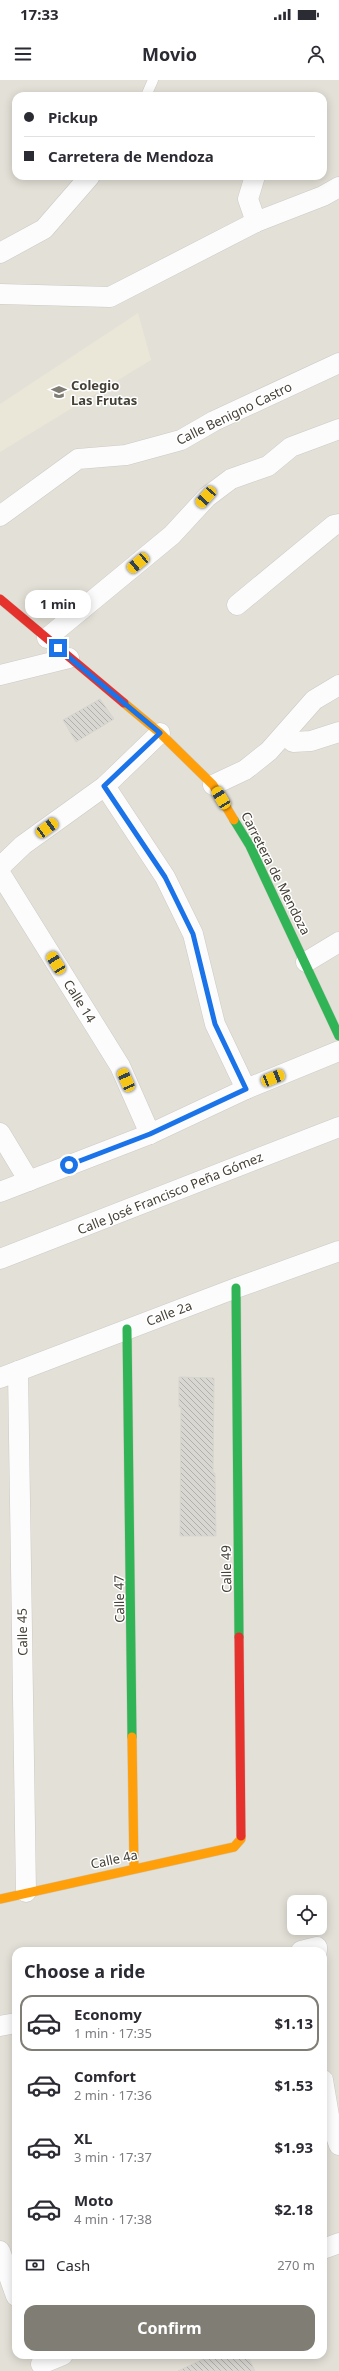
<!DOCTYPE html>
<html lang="en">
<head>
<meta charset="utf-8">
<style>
  :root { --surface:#fff; --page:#f2f2f3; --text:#2b2b33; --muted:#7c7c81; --line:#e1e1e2; --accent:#807d75 }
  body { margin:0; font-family:"Noto Sans",sans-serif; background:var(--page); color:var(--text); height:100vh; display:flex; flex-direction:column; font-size:15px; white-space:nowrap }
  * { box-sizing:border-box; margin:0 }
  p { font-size:13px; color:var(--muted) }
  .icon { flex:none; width:22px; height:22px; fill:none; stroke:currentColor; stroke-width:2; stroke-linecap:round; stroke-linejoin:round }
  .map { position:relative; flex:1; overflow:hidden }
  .panel { position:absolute; left:12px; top:1867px; width:315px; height:412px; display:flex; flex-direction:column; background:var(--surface); border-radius:12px; box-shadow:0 2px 10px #0003 }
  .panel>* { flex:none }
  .guide { position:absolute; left:12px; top:12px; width:315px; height:88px; border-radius:12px; box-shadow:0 2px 10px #0003; display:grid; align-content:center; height:88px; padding:0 12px; background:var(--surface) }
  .controls { position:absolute; left:287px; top:1815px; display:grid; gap:8px }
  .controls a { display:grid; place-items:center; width:40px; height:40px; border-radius:8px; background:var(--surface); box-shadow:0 2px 10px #0003; font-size:20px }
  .end { position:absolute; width:18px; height:18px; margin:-9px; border:5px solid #1a73e8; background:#fff; box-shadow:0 0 0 2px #fff }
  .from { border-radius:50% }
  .bubble { position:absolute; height:28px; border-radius:12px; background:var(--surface); box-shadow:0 2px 10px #0003; font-size:13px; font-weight:700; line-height:28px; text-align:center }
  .car { position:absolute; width:12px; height:24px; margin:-12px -6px; border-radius:5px; box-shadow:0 0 3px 1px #0007; background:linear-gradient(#f5c518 24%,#345 0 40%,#f5c518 0 76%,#345 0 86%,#f5c518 0) }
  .guide b { display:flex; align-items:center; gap:14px; height:38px; font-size:15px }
  .guide b+b { border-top:1px solid var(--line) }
  .guide i { width:10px; height:10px; background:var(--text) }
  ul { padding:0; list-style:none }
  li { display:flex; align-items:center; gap:12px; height:56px; margin:0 8px 6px; padding:0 4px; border:2px solid transparent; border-radius:12px }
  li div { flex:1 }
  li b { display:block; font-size:15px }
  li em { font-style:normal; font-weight:700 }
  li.selected { border-color:var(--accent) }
  li>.icon { width:36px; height:36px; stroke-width:1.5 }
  h2 { padding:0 12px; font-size:18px; line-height:48px }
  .pay { display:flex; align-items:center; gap:10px; height:44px; padding:0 12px; font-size:15px }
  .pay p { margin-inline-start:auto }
  .action { display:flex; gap:8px; margin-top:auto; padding:8px 12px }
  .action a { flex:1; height:46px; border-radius:12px; background:var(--accent); color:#fff; font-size:16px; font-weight:700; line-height:46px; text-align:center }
  .status { display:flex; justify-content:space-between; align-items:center; height:28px; padding:0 20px; background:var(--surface); direction:ltr }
  .status svg { height:11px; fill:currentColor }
  header { display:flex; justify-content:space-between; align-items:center; height:52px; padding:0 12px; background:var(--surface); font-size:18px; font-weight:700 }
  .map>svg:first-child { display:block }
  .residential { fill:#e3e0d7; fill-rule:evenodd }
  .education { fill:#eae7d9 }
  .building { fill:url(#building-back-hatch); stroke:#d7d5cf }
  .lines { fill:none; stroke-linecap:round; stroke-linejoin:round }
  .lane-casing { stroke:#cccac5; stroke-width:11 }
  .street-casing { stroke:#cccac5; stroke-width:21 }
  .fast-casing { stroke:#cecbc0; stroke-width:10 }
  .slow-casing { stroke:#cecbc0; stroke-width:10 }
  .jam-casing { stroke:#cecbc0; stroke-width:10 }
  .lane { stroke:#fdfcfc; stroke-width:10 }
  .street { stroke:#fdfcfc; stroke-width:20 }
  .fast { stroke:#30b455; stroke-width:9 }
  .slow { stroke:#ff9f0a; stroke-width:9 }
  .jam { stroke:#e5322d; stroke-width:9 }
  .route { stroke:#1a73e8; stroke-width:5 }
  .labels { text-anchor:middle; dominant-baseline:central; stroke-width:3; stroke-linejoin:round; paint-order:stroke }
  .poi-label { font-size:13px; font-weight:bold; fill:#454036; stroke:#fff; text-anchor:start }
  .street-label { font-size:13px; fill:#454036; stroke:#fff }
</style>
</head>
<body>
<div class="status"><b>17:33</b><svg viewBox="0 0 49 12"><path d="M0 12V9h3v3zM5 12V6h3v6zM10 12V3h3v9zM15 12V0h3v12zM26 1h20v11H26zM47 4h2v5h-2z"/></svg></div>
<header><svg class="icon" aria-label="menu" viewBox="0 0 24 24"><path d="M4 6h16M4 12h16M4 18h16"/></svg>Movio<svg class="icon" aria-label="person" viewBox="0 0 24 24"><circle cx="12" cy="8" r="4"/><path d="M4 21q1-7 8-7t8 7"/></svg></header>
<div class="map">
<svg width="339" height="2291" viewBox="0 0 339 2291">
  <defs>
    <pattern id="building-back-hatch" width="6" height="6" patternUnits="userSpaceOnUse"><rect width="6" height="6" fill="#d9d7d1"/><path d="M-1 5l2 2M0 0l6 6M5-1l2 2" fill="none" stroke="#b2b0aa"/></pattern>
  </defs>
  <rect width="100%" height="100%" fill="#efeee9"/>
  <path class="residential" d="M0,0H339V2291H0ZM16,16H323V96H16ZM294,1822H320V1848H294ZM16,1871H323V2275H16Z"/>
  <polygon class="education" points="138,233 151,280 0,372 0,324"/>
  <g class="building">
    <polygon points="100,619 114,639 76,662 63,640"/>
    <polygon points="179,1297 214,1298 213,1393 215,1393 216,1456 180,1456 181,1327 179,1327"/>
    <polygon points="212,2275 247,2275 255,2291 178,2291"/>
  </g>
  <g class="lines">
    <g class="lane-casing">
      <polyline id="lane" points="146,16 153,0"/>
    </g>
    <g class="street-casing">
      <g id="street">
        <polyline points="255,96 248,119 256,142"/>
        <polyline points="0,173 44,149 90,96"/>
        <polyline points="0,214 110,217 256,142 323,116 339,107"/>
        <polyline points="0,436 78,379 126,375 181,360 214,341 339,283"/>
        <polyline points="237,525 334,445 339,444"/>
        <polyline points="47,558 172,455 207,417 231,399 268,386 291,367 339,349"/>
        <polyline points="0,595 69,578"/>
        <polyline points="285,654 293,662 311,661 339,652"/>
        <polyline points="213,705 245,690 269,671 314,620 339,605"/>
        <polyline points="105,706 165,797 193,854 215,944 246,1009"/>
        <polyline points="0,787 23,765 105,706 160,653"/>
        <polyline points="0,793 120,986 150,1054"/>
        <polyline points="306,882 339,862"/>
        <polyline points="0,1053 29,1101"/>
        <polyline points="0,1112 150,1054 246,1009 339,971"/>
        <polyline points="0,1179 339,1047"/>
        <polyline points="18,1291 26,1812"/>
        <polyline points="0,1298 236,1208 339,1171"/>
        <polyline points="301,1871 317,1867 317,1871"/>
        <polyline points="0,1946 16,1943"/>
        <polyline points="323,2000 329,2036 339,2065"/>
        <polyline points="323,2169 339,2163"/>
        <polyline points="0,2171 16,2216"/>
        <polyline points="41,2284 63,2275"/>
      </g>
    </g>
    <g class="fast-casing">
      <g id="fast">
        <polyline points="234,740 250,766 339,956"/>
        <polyline points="236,1208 239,1557"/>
        <polyline points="127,1249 132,1657"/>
      </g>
    </g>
    <g class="slow-casing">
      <g id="slow">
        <polyline points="124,623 160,653 213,705 234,740"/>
        <polyline points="132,1657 134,1788"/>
        <polyline points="0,1819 234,1767 241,1759 241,1756"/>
      </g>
    </g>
    <g class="jam-casing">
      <g id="jam">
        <polyline points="0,519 124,623"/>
        <polyline points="239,1557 241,1756"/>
      </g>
    </g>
    <use href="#lane" class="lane"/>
    <use href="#street" class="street"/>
    <use href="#fast" class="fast"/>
    <use href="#slow" class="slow"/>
    <use href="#jam" class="jam"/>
  </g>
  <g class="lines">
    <polyline class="route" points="58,568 160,653 104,706 165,797 193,854 215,944 246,1009 150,1054 69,1085"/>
  </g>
  <defs>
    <g id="university-bare" transform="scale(1.2)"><path d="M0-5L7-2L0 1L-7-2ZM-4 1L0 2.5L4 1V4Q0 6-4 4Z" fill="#807d75" stroke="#fff" stroke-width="2.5" paint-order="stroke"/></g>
  </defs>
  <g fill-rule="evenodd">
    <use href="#university-bare" x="59" y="312"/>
  </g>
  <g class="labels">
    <g class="poi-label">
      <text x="71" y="305">Colegio<tspan x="71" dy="15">Las Frutas</tspan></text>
    </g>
    <g class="street-label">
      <text transform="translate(234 333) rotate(-26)">Calle Benigno Castro</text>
      <text transform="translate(276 793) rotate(63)">Carretera de Mendoza</text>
      <text transform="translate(80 921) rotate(58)">Calle 14</text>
      <text transform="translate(170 1113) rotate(-22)">Calle José Francisco Peña Gómez</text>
      <text transform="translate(169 1233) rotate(-21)">Calle 2a</text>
      <text transform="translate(226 1489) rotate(-91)">Calle 49</text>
      <text transform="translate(119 1519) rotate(-91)">Calle 47</text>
      <text transform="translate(22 1552) rotate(-91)">Calle 45</text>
      <text transform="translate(114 1779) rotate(-12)">Calle 4a</text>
    </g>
  </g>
</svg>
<div class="controls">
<a><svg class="icon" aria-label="locate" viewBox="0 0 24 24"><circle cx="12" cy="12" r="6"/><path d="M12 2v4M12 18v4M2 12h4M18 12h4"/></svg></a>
</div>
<i class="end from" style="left:69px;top:1085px"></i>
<i class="end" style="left:58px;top:568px"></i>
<div class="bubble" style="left:25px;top:510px;width:66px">1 min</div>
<i class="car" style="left:206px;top:417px;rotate:222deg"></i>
<i class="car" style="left:138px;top:483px;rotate:230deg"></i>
<i class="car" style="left:221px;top:718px;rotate:329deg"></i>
<i class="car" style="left:47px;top:748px;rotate:54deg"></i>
<i class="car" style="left:56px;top:883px;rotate:328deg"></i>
<i class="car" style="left:273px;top:998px;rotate:68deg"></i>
<i class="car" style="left:126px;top:1000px;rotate:336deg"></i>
<div class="guide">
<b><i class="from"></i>Pickup</b>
<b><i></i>Carretera de Mendoza</b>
</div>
<section class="panel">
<h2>Choose a ride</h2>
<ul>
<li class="selected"><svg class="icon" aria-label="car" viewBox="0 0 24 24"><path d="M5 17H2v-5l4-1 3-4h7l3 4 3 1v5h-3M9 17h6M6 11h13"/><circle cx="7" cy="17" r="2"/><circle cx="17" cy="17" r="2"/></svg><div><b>Economy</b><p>1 min · 17:35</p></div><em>$1.13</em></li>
<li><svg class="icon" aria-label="car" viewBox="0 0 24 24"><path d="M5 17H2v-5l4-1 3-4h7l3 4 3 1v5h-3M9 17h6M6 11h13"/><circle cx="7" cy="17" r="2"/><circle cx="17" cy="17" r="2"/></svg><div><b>Comfort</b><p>2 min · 17:36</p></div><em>$1.53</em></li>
<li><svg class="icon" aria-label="car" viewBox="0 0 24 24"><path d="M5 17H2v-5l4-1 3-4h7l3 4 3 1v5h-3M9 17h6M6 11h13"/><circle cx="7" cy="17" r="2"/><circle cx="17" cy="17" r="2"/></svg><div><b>XL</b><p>3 min · 17:37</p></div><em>$1.93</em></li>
<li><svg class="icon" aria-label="car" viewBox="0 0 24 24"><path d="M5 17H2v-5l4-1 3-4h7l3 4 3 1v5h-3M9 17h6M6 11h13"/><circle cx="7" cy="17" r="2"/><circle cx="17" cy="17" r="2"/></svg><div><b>Moto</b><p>4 min · 17:38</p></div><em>$2.18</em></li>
</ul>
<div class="pay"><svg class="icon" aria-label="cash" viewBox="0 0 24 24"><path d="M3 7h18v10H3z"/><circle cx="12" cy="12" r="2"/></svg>Cash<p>270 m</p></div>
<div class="action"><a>Confirm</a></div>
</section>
</div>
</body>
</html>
